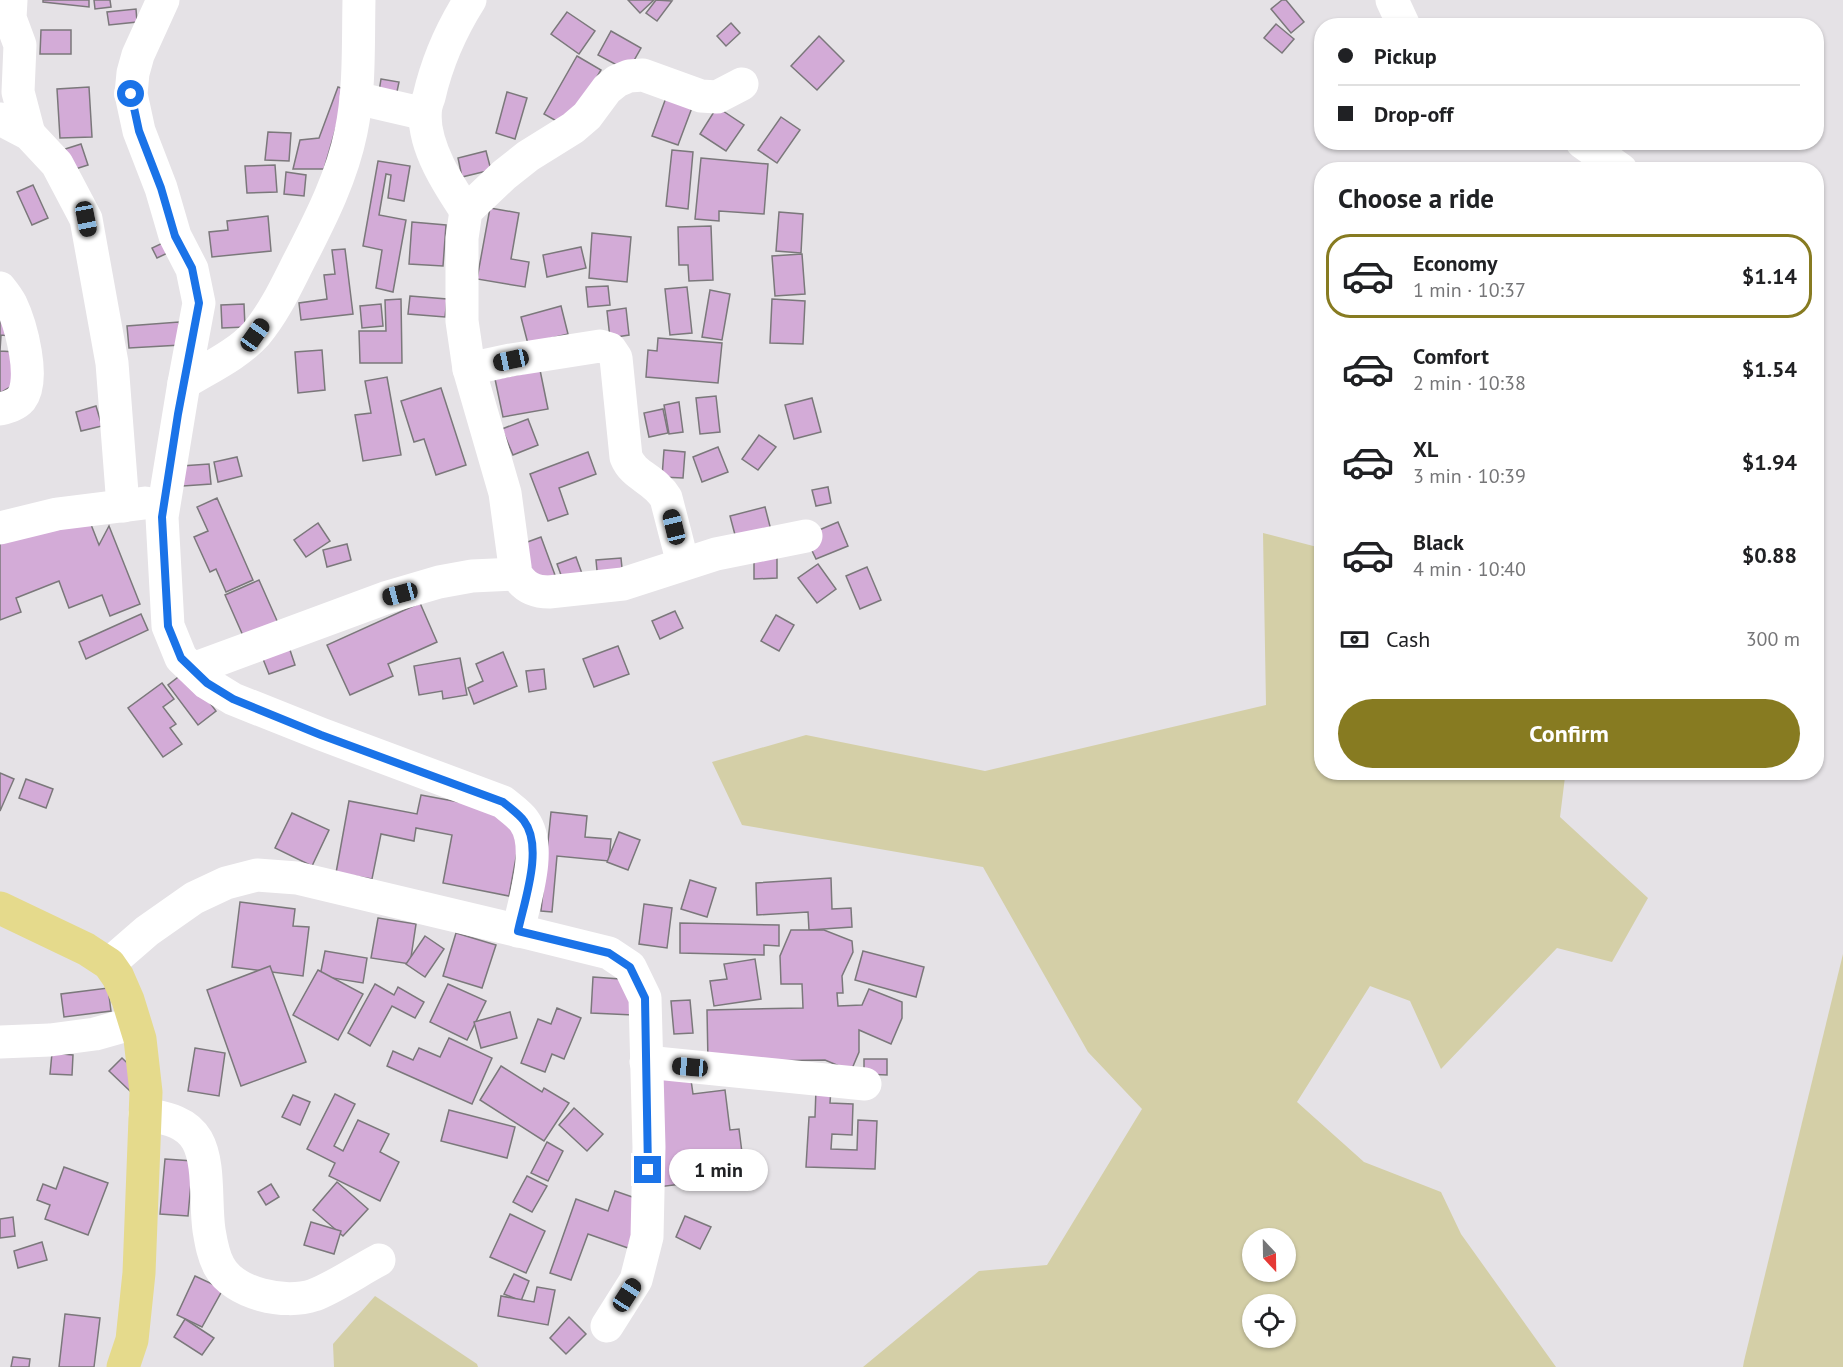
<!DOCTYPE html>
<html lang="en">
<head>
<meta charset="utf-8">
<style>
  :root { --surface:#fff; --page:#f2f2f2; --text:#202124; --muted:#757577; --line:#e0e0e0; --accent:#877b21 }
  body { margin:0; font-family:"PT Sans",sans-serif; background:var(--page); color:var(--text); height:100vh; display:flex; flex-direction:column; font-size:22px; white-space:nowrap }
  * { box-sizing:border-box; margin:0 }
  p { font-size:20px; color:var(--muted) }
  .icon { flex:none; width:33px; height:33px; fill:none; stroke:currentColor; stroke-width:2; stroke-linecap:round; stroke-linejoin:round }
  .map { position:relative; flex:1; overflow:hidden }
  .drawer { position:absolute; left:1314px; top:162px; width:510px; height:618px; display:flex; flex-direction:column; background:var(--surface); border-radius:24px; box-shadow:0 2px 4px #0004 }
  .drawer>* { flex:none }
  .hud { position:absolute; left:1314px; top:18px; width:510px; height:132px; border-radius:24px; box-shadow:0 2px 4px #0004; display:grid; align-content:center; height:132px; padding:0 24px; background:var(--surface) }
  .needle { width:39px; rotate:158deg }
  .controls { position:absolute; left:1242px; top:1228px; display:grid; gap:12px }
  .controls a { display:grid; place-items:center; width:54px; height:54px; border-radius:50%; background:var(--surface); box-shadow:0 2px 4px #0004; font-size:30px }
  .end { position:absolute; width:27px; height:27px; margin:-14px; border:8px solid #1a73e8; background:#fff; box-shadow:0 0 0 3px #fff }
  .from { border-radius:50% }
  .bubble { position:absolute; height:42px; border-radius:21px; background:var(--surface); box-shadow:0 2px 4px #0004; font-size:20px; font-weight:700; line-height:42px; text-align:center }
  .car { position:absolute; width:18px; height:36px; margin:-18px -9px; border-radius:8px; box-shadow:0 0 4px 2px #0007; background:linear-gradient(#222 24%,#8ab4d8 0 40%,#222 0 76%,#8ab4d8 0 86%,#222 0) }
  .hud b { display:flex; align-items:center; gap:21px; height:57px; font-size:22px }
  .hud b+b { border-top:2px solid var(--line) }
  .hud i { width:15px; height:15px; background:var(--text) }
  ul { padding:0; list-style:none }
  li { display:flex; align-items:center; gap:18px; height:84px; margin:0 12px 9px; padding:0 12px; border:3px solid transparent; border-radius:24px }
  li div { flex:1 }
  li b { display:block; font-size:22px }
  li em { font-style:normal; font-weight:700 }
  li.selected { border-color:var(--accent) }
  li>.icon { width:54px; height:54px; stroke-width:1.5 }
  h2 { padding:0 24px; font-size:27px; line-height:72px }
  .pay { display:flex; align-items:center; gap:15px; height:66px; padding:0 24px; font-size:22px }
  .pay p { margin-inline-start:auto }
  .cta { display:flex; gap:12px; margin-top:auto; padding:12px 24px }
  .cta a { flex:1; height:69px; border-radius:36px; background:var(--accent); color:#fff; font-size:24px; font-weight:700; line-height:69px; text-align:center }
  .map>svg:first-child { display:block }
  .green { fill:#d4cfa7; fill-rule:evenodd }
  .building { fill:#d3abd7; stroke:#7b787b; stroke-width:1.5 }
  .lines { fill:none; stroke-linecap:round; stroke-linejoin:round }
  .minor { stroke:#fff; stroke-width:33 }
  .major { stroke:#e5da8c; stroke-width:33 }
  .route { stroke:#1a73e8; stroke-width:8 }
</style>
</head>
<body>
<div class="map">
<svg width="1843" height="1367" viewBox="0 0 1843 1367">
  <rect width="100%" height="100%" fill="#e5e2e6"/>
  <g class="green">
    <path d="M1263,533L1321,548L1322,772L1558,773L1565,777L1560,817L1648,898L1612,962L1557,948L1441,1069L1410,1001L1370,986L1297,1102L1364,1162L1441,1192L1461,1234L1556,1367H863L979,1271L1047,1265L1142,1109L1088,1052L983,867L742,825L712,762L806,735L985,771L1266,705ZM1252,1239H1286V1272H1252ZM1252,1305H1286V1338H1252Z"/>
    <polygon points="1843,954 1843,1367 1743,1367 1744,1361"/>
    <polygon points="375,1296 477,1364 478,1367 334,1367 333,1344"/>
  </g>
  <g class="building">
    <polygon points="43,0 89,0 89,7 43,2"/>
    <polygon points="94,0 110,0 111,7 95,9"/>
    <polygon points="628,0 654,0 640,13"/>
    <polygon points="656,0 672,1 657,21 646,13"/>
    <polygon points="1282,0 1286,0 1304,22 1291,33 1271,9"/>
    <polygon points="136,9 137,22 109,25 107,12"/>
    <polygon points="567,12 595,31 579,54 551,34"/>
    <polygon points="731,23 740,33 726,46 717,36"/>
    <polygon points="1276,24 1294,39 1282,53 1264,38"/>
    <polygon points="41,30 71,30 71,54 40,54"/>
    <polygon points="611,31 641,48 628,71 598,55"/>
    <polygon points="819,36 844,61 817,90 791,66"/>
    <polygon points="577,56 601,70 567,127 544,114"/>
    <polygon points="381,79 399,82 395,101 378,98"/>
    <polygon points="89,87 92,137 60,138 57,89"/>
    <polygon points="338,87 347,90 324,169 293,169 300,140 319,138"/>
    <polygon points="507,92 527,98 515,139 496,133"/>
    <polygon points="667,95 693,105 678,145 652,136"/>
    <polygon points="717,107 744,125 726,151 700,134"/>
    <polygon points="781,117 800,130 777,163 758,150"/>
    <polygon points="268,132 291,133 289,161 265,160"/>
    <polygon points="81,144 88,165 69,171 62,150"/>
    <polygon points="672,150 693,152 688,209 666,206"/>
    <polygon points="486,151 491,170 462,177 458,158"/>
    <polygon points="701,158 768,164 764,214 719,211 719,221 695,219"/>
    <polygon points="378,161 410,166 404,201 388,198 391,175 386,174 379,215 406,220 393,292 376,288 382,250 363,246"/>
    <polygon points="275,165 277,192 247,193 245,166"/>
    <polygon points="286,172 306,175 304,196 284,194"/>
    <polygon points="33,185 48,218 32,225 17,192"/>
    <polygon points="490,208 519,213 511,259 529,262 525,287 477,279"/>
    <polygon points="779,212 803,214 801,253 776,251"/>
    <polygon points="268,216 271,251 212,257 209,232 228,230 227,221"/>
    <polygon points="412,222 446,225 443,266 409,264"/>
    <polygon points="711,226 713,280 689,281 688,265 679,265 678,227"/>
    <polygon points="592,233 631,237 627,282 589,278"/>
    <polygon points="169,240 174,250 157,258 152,248"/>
    <polygon points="581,247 586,268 547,277 543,255"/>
    <polygon points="345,249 353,314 301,320 299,303 327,299 324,275 335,274 332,250"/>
    <polygon points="802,254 805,294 775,296 772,256"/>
    <polygon points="608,286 610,305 588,307 586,287"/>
    <polygon points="687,287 692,333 670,335 665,289"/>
    <polygon points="710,290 730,294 722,340 702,337"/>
    <polygon points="410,296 447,299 445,317 408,314"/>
    <polygon points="401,299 402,363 360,363 359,331 386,331 385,300"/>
    <polygon points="772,299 805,301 803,344 770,343"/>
    <polygon points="0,301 22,337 1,335 0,351 16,352 30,375 0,393"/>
    <polygon points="244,304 245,327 222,328 221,305"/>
    <polygon points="381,304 383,326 362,328 360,306"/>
    <polygon points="561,306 568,334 528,344 521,317"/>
    <polygon points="626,308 629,335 610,338 607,311"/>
    <polygon points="179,322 181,345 129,348 127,326"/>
    <polygon points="658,338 722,343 718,383 646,377 648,350 657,351"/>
    <polygon points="322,350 325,390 298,393 295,352"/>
    <polygon points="540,370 548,409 503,417 495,379"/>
    <polygon points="387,377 401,455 363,461 355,415 371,413 365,381"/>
    <polygon points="441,388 466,465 436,475 424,439 414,442 401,401"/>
    <polygon points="716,396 720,432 700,434 696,398"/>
    <polygon points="812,398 821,432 794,439 785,405"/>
    <polygon points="679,402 683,432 669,434 664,405"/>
    <polygon points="96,406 102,426 81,431 76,412"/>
    <polygon points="663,409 668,433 649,437 644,413"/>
    <polygon points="528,419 538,445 513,455 502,429"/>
    <polygon points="759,435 776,447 758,470 742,459"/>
    <polygon points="718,447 728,472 702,482 693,457"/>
    <polygon points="664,450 685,452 683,478 662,477"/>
    <polygon points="588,452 596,474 559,488 568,514 548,521 530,474"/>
    <polygon points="237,457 242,476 218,482 214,462"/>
    <polygon points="209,464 211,484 183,486 181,466"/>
    <polygon points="828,487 831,503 816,506 812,490"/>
    <polygon points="217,498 253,580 226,592 216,569 210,572 194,537 208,531 197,507"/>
    <polygon points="83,504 99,545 109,526 140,604 110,616 102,595 69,608 59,581 16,598 21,612 0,620 0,533"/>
    <polygon points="765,507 773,538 738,546 730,516"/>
    <polygon points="838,522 848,546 816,559 805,536"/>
    <polygon points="318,523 330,541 306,557 294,540"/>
    <polygon points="541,537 555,575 536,582 522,544"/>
    <polygon points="347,544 351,560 327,567 323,550"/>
    <polygon points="777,550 777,578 754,579 754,551"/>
    <polygon points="576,557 584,579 565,586 557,564"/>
    <polygon points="621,558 623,578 598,581 596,560"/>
    <polygon points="818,564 836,589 817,603 798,578"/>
    <polygon points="867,567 881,600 860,609 846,576"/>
    <polygon points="259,580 282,632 248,647 225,595"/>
    <polygon points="420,603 437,642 388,664 393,676 350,695 327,645"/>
    <polygon points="675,611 683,628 660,639 652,621"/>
    <polygon points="141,614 148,630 86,659 79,642"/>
    <polygon points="776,615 794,625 779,651 761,641"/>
    <polygon points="288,644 295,665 269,674 261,654"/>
    <polygon points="618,646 629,674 594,687 583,659"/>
    <polygon points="503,652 517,686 474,704 468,688 483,681 476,664"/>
    <polygon points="460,658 467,695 443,699 442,691 419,695 414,666"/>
    <polygon points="544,669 546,689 529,692 526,671"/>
    <polygon points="186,671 216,711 198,725 168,685"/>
    <polygon points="162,683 174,699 163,707 176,724 170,728 182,744 163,757 128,708"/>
    <polygon points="0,773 14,779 0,811"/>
    <polygon points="26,779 53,789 46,808 19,798"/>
    <polygon points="421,795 524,814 509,896 443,883 452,835 416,828 414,841 381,834 372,879 336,873 349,801 417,814"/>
    <polygon points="551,812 587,816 585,837 611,839 609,861 557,856 552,912 541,911"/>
    <polygon points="292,813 329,830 312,866 275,848"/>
    <polygon points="619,832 640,840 628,870 607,862"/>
    <polygon points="831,878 832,909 851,908 852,927 809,930 808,912 757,915 756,883"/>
    <polygon points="690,880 716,888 707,917 681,909"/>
    <polygon points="240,902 295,909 293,926 309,927 303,976 232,967"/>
    <polygon points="644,904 672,908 667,948 639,944"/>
    <polygon points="378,918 416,924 410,964 371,958"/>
    <polygon points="680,923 779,925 779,946 764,945 764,955 680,953"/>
    <polygon points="791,930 824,930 852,941 853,952 842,976 843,993 837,993 838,1006 862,1005 869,989 902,1002 902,1018 891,1044 859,1030 859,1052 851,1071 825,1060 708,1062 707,1010 803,1008 802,984 781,984 780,956"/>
    <polygon points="456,933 496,945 482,988 443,976"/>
    <polygon points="425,936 444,949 425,977 406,964"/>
    <polygon points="325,951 367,958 363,983 320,976"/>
    <polygon points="863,951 924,967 916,997 855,980"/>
    <polygon points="755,959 761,999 714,1006 710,981 727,979 724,964"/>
    <polygon points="270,966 306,1062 241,1086 207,990"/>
    <polygon points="318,970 363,994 338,1040 293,1015"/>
    <polygon points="593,977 634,980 633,1015 591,1013"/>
    <polygon points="375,984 394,995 398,987 424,1002 415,1018 392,1006 370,1046 348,1033"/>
    <polygon points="448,984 486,1001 467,1040 430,1022"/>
    <polygon points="108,988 111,1011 64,1017 61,994"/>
    <polygon points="690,1000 693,1033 674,1034 671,1001"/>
    <polygon points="557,1008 581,1018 564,1059 552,1054 545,1072 521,1063 538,1019 551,1024"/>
    <polygon points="510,1012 517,1038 481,1048 474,1022"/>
    <polygon points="449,1038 492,1058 472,1104 387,1066 393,1051 413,1060 419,1048 440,1057"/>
    <polygon points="195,1048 225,1053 219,1096 188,1091"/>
    <polygon points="52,1053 73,1055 72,1075 50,1074"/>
    <polygon points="122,1058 143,1078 130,1091 109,1071"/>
    <polygon points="864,1059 887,1059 887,1075 864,1074"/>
    <polygon points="501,1066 542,1092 544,1088 569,1103 544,1141 480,1100"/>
    <polygon points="690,1073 693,1094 725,1090 730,1130 739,1129 745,1176 658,1187 644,1079"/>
    <polygon points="816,1089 831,1089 830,1103 853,1104 852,1135 832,1134 831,1149 857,1150 858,1120 877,1121 875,1169 806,1167 809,1117 815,1117"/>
    <polygon points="335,1094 355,1104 334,1146 343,1151 358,1120 389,1134 380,1152 399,1162 380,1201 329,1176 335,1163 307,1149"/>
    <polygon points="293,1095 310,1102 300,1125 282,1117"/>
    <polygon points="574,1108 603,1134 587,1151 559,1125"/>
    <polygon points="449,1110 515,1127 507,1158 441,1141"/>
    <polygon points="547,1142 563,1151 548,1181 531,1173"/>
    <polygon points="165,1159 193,1161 188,1216 160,1214"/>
    <polygon points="64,1167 108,1183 88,1235 45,1219 50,1205 37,1200 43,1184 56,1189"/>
    <polygon points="527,1176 547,1186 532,1212 513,1202"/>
    <polygon points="337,1182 368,1209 343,1236 313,1210"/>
    <polygon points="271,1184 279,1197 266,1205 258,1192"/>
    <polygon points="615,1191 644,1201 628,1248 588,1234 571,1280 550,1273 576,1199 608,1211"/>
    <polygon points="510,1214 545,1231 526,1273 490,1257"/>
    <polygon points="685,1216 711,1227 700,1249 676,1237"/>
    <polygon points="13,1217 15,1236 0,1238 0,1219"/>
    <polygon points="311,1222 341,1231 334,1254 304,1245"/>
    <polygon points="42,1242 47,1260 18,1268 14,1251"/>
    <polygon points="514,1274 529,1281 521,1301 504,1294"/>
    <polygon points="195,1276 223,1289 202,1327 177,1315"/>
    <polygon points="537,1287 555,1290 548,1325 498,1316 501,1296 534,1302"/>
    <polygon points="65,1314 100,1318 94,1367 59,1367"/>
    <polygon points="569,1317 586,1334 566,1354 550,1338"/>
    <polygon points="185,1319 214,1338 202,1355 174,1337"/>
    <polygon points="13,1357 30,1359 29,1367 11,1367"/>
  </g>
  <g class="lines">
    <g class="minor">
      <polyline points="11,0 10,18 20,45 18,92 29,134"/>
      <path d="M163,0L138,55L133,73L131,94L139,131L161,188L175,236L192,269L199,303L184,383C208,368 237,355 256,334C276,310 288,282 302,255C322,216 342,176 351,132C360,89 358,44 359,0"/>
      <polyline points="1392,0 1404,26"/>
      <path d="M742,84L717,97L701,96L643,75L629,76L617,81L607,89L587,116L573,128L528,156L504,175L466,211L462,238V321L469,369L505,493L516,574C524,587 534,592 549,592L623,584L716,554L806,536"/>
      <polyline points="356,98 425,114"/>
      <polyline points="0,119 29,134 57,164 86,219 112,363 123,506"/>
      <polyline points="1582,142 1621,170"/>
      <path d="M466,211C448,184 425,149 425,115C425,109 427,102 429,97C437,62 451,30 470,0"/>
      <path d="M0,288C4,293 8,298 11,304C21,325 36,380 21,399C16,405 8,407 0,409"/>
      <path d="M469,369L511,360L600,346L610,349L616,358L626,457C634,477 654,478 666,498L683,564"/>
      <path d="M184,383L162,517L168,626L181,658L207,683L233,699L321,734L503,802C510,808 519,814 524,821C543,847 524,902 518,931"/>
      <polyline points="0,528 57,514 145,503"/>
      <polyline points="193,669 388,597 439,582 472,576 516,574"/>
      <polyline points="109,964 147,931 194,898 226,883 257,875 297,878 528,933 609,953 630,967 645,998 649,1147 647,1237 636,1280 607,1326"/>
      <polyline points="0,1042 50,1040 95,1034 134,1023"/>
      <polyline points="646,1062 865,1084"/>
      <path d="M145,1114C165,1118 186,1121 197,1140C210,1163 205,1203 209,1230C211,1242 213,1255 219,1266C234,1294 285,1305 314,1295C335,1287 358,1271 379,1260"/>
    </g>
    <polyline class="major" points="0,908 86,949 109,964 118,977 128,1000 140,1039 146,1092 139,1273 132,1340 123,1367"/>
  </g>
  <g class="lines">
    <path class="route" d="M131,94L139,131L161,188L175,236L192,268L199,303L178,414L162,517L168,626L181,658L207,683L233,699L321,735L503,802C510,808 519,814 524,821C544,847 524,902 518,931L609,953L630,967L645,998L648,1170"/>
  </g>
</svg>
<div class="controls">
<a><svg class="needle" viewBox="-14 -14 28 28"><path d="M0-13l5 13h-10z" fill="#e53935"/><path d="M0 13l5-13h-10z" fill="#757577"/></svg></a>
<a><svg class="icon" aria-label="locate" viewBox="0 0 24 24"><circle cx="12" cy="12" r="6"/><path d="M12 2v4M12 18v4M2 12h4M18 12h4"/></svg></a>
</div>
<i class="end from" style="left:131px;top:94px"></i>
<i class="end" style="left:648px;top:1170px"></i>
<div class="bubble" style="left:669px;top:1149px;width:99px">1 min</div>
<i class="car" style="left:86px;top:219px;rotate:169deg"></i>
<i class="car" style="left:255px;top:335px;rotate:35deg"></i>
<i class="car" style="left:511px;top:360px;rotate:258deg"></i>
<i class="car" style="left:674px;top:527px;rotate:346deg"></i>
<i class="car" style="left:400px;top:594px;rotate:255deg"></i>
<i class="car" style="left:690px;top:1067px;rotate:275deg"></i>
<i class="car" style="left:627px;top:1295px;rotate:33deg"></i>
<div class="hud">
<b><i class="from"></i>Pickup</b>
<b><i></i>Drop-off</b>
</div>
<section class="drawer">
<h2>Choose a ride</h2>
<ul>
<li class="selected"><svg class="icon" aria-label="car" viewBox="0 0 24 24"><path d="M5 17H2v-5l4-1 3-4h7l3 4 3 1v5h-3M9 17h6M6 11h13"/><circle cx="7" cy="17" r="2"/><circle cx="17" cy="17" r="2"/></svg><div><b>Economy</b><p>1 min · 10:37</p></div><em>$1.14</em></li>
<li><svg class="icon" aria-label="car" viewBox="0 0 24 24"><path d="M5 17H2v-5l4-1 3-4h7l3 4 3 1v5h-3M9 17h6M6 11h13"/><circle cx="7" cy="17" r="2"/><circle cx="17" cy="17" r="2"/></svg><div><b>Comfort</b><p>2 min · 10:38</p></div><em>$1.54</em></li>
<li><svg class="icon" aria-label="car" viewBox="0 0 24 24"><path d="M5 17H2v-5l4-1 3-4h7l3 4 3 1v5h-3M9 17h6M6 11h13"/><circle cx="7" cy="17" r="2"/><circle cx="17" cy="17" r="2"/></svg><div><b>XL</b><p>3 min · 10:39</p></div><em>$1.94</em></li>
<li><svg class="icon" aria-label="car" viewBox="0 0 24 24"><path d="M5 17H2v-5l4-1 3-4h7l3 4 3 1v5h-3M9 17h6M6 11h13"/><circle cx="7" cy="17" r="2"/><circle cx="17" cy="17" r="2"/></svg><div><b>Black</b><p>4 min · 10:40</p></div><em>$0.88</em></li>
</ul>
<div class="pay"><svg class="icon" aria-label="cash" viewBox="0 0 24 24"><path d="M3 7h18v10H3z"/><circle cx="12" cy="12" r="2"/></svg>Cash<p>300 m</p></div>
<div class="cta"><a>Confirm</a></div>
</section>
</div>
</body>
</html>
